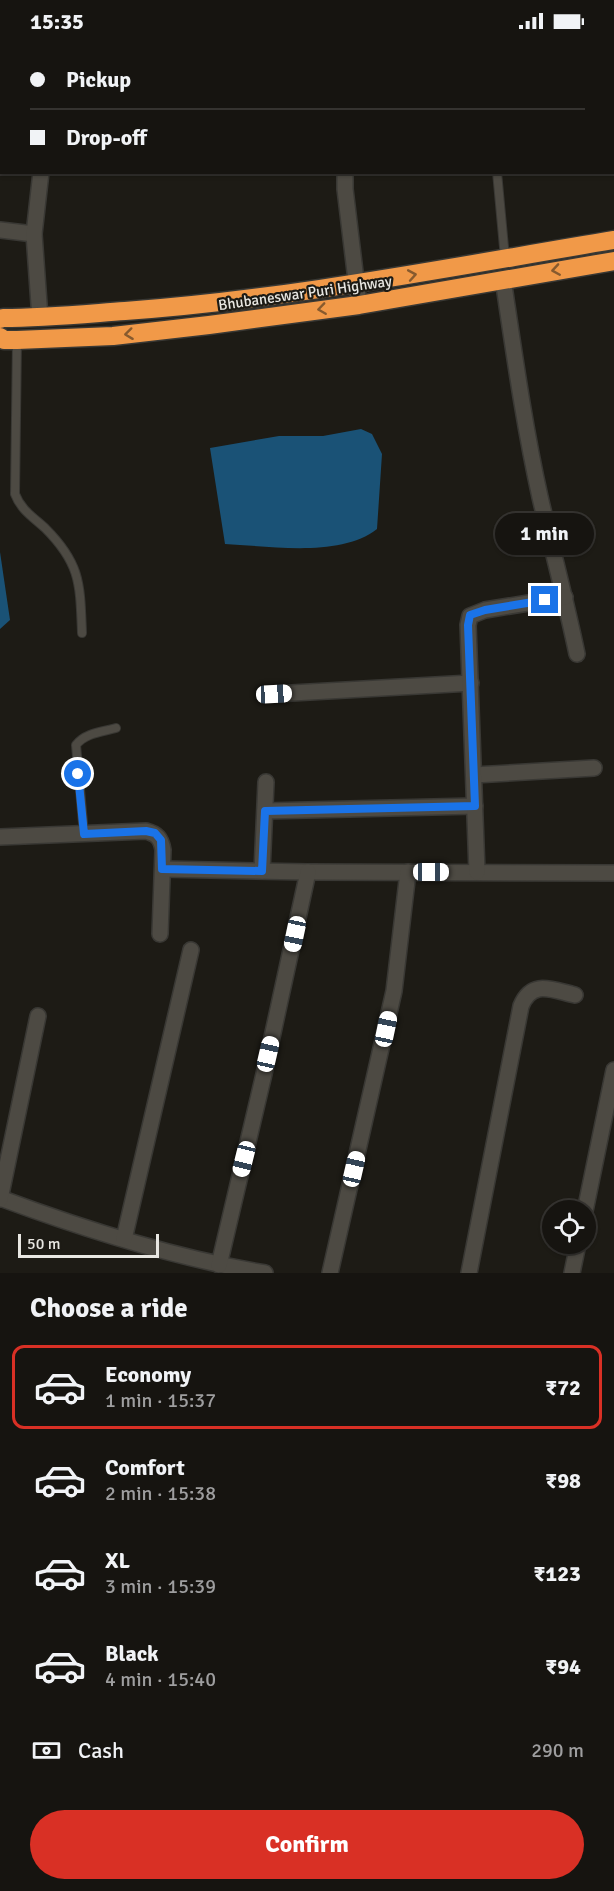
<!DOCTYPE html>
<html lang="en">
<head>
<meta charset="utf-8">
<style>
  :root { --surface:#161410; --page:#1f1d19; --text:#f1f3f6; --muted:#9e9e9f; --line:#353330; --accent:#d93025 }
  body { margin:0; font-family:Signika,sans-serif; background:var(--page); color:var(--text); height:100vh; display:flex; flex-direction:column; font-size:22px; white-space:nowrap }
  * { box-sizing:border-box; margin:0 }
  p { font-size:20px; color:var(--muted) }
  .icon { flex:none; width:33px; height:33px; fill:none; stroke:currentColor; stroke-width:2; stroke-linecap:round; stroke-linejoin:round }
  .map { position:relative; height:1231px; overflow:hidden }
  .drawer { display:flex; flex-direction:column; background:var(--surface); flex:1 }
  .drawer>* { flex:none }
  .guide { position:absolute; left:0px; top:0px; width:615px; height:132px; box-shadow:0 2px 4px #0004,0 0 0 2px var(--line); display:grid; align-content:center; height:132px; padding:0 30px; background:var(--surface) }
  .tools { position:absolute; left:542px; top:1158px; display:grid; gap:12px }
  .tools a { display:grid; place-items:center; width:54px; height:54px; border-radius:50%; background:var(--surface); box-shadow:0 2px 4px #0004,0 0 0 2px var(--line); font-size:30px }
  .scale { position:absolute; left:18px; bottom:15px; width:141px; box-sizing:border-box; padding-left:6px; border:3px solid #e8e7e2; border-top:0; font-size:16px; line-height:21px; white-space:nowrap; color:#e8e7e2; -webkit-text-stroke:4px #1d1b15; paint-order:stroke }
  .end { position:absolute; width:27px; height:27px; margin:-14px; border:8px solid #1a73e8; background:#fff; box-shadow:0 0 0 3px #fff }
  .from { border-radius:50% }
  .bubble { position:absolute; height:42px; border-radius:21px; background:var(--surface); box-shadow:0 2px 4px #0004,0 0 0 2px var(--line); font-size:20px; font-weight:700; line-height:42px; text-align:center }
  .car { position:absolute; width:18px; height:36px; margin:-18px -9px; border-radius:8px; box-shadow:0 0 4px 2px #0007; background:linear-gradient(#fff 24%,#345 0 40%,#fff 0 76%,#345 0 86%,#fff 0) }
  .guide b { display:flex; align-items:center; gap:21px; height:57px; font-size:22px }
  .guide b+b { border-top:2px solid var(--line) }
  .guide i { width:15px; height:15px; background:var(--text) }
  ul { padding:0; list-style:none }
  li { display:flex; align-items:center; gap:18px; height:84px; margin:0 12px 9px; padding:0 18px; border:3px solid transparent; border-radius:12px }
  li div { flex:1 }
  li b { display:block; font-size:22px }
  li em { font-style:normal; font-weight:700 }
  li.current { border-color:var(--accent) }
  li>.icon { width:54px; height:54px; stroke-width:1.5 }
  h2 { padding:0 30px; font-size:27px; line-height:72px }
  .pay { display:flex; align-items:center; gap:15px; height:66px; padding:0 30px; font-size:22px }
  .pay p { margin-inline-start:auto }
  .primary-button { display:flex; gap:12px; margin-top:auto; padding:12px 30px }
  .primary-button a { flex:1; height:69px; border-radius:36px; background:var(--accent); color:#fff; font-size:24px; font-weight:700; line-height:69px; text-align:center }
  .status { display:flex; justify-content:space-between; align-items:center; height:42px; padding:0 30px; background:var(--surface); direction:ltr }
  .status svg { height:16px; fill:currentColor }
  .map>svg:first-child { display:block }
  .water { fill:#1a5276 }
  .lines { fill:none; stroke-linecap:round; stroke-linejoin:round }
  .lane-casing { stroke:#393834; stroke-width:10 }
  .street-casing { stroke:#393834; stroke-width:18 }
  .highway-casing { stroke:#393834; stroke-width:21 }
  .lane { stroke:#4d4a43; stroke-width:8 }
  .street { stroke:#4d4a43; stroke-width:15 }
  .highway { stroke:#f19948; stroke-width:18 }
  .oneway { stroke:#875a2e }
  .route { stroke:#1a73e8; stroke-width:8 }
  .labels { text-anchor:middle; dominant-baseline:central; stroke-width:4.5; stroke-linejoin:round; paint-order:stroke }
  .street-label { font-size:15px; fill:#e8e7e2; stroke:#1d1b15 }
</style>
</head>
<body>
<div class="status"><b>15:35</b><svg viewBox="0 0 49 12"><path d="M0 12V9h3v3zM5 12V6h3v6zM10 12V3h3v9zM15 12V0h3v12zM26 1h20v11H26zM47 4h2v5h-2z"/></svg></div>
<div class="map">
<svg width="614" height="1231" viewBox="0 0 614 1231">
  <rect width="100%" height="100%" fill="#1d1b15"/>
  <g class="water">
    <path d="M361,387L372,392L382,412L377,487C340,516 270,504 225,502L210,406L279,394H323Z"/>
    <polygon points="0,510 10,578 0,587"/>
  </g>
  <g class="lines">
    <g class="lane-casing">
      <g id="lane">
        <polyline points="473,0 491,2"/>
        <polyline points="614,5 614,6"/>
        <polyline points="497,130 505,216"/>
        <path d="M17,298L15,452C21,468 33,475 45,486C81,522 80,542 82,591"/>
        <path d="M84,792L76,703C85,691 102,690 116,686"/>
      </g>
    </g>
    <g class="street-casing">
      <g id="street">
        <polyline points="60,2 61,0"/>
        <polyline points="345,130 345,147 359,263"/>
        <polyline points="0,188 34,192"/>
        <path d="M503,237C514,310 524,383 540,455C552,507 566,559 577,612"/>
        <polyline points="40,276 34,192 41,130"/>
        <polyline points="274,652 471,641"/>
        <polyline points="474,733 594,726"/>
        <polyline points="265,769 475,764"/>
        <path d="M0,795L146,789C157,792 161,796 163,808L160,892"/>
        <polyline points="163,827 308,830 614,831"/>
        <polyline points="262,829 266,740"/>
        <polyline points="477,830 468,583 470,574 485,568 565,555"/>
        <path d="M0,1156C86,1188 174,1216 265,1231"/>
        <polyline points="0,1157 38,974"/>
        <polyline points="585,1169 614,1028"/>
        <polyline points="124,1197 191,908"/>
        <polyline points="219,1223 264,1032 308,830"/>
        <polyline points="330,1231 394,949 408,830"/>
        <path d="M469,1231L521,964C532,937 552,948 575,953"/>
        <polyline points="572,1231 578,1202"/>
      </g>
    </g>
    <g class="highway-casing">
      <g id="highway">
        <path d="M0,277L3,276C44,276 84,272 125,269C290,257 451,225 614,198"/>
        <polyline points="0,295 4,298 17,298 113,294 209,283 359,263 614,219"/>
      </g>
    </g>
    <use href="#lane" class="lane"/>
    <use href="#street" class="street"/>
    <use href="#highway" class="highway"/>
  </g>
  <defs><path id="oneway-chevron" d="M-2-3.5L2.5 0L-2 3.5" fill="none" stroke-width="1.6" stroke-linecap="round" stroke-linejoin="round" transform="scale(1.5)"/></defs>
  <g class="oneway">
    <use href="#oneway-chevron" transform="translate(556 228) rotate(171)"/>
    <use href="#oneway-chevron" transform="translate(412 233) rotate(-10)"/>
    <use href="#oneway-chevron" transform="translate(322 267) rotate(172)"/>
    <use href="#oneway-chevron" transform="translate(129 292) rotate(173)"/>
  </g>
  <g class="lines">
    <polyline class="route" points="78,732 84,792 146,789 155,791 161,798 162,827 262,829 265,769 475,764 468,583 470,573 485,568 545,558"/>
  </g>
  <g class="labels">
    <g class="street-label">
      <text transform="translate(305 251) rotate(-8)">Bhubaneswar Puri Highway</text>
    </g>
  </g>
</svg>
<div class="tools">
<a><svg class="icon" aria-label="locate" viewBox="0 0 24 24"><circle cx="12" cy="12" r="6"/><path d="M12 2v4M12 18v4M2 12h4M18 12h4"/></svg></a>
</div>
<div class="scale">50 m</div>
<i class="end from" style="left:78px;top:732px"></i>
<i class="end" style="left:545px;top:558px"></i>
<div class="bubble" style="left:495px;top:471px;width:99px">1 min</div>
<i class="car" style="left:274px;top:652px;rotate:87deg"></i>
<i class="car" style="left:431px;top:830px;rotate:90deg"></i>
<i class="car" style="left:295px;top:892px;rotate:192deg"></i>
<i class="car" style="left:386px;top:987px;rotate:12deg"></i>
<i class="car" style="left:268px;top:1012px;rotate:13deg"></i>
<i class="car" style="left:244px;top:1117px;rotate:194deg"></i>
<i class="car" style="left:354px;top:1127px;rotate:13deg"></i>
<div class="guide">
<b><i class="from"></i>Pickup</b>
<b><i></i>Drop-off</b>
</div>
</div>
<section class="drawer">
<h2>Choose a ride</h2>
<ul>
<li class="current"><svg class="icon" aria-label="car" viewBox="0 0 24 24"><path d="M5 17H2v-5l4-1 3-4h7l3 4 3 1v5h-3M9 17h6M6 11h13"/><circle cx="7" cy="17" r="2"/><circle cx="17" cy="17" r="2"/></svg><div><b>Economy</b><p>1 min · 15:37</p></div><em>₹72</em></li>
<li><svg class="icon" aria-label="car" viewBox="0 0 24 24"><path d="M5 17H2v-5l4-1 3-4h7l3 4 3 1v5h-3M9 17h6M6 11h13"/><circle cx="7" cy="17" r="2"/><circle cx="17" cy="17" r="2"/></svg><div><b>Comfort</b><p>2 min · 15:38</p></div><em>₹98</em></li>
<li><svg class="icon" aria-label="car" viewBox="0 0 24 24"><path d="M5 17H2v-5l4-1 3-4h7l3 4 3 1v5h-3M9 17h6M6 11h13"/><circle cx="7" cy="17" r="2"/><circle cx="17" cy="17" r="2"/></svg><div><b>XL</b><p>3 min · 15:39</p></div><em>₹123</em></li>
<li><svg class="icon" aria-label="car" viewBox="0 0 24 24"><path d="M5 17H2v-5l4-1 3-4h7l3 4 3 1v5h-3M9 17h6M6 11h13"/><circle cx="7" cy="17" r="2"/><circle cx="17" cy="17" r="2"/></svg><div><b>Black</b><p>4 min · 15:40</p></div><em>₹94</em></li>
</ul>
<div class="pay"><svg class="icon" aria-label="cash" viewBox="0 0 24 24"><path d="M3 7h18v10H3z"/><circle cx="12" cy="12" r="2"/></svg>Cash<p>290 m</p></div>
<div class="primary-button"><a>Confirm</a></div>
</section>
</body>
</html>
